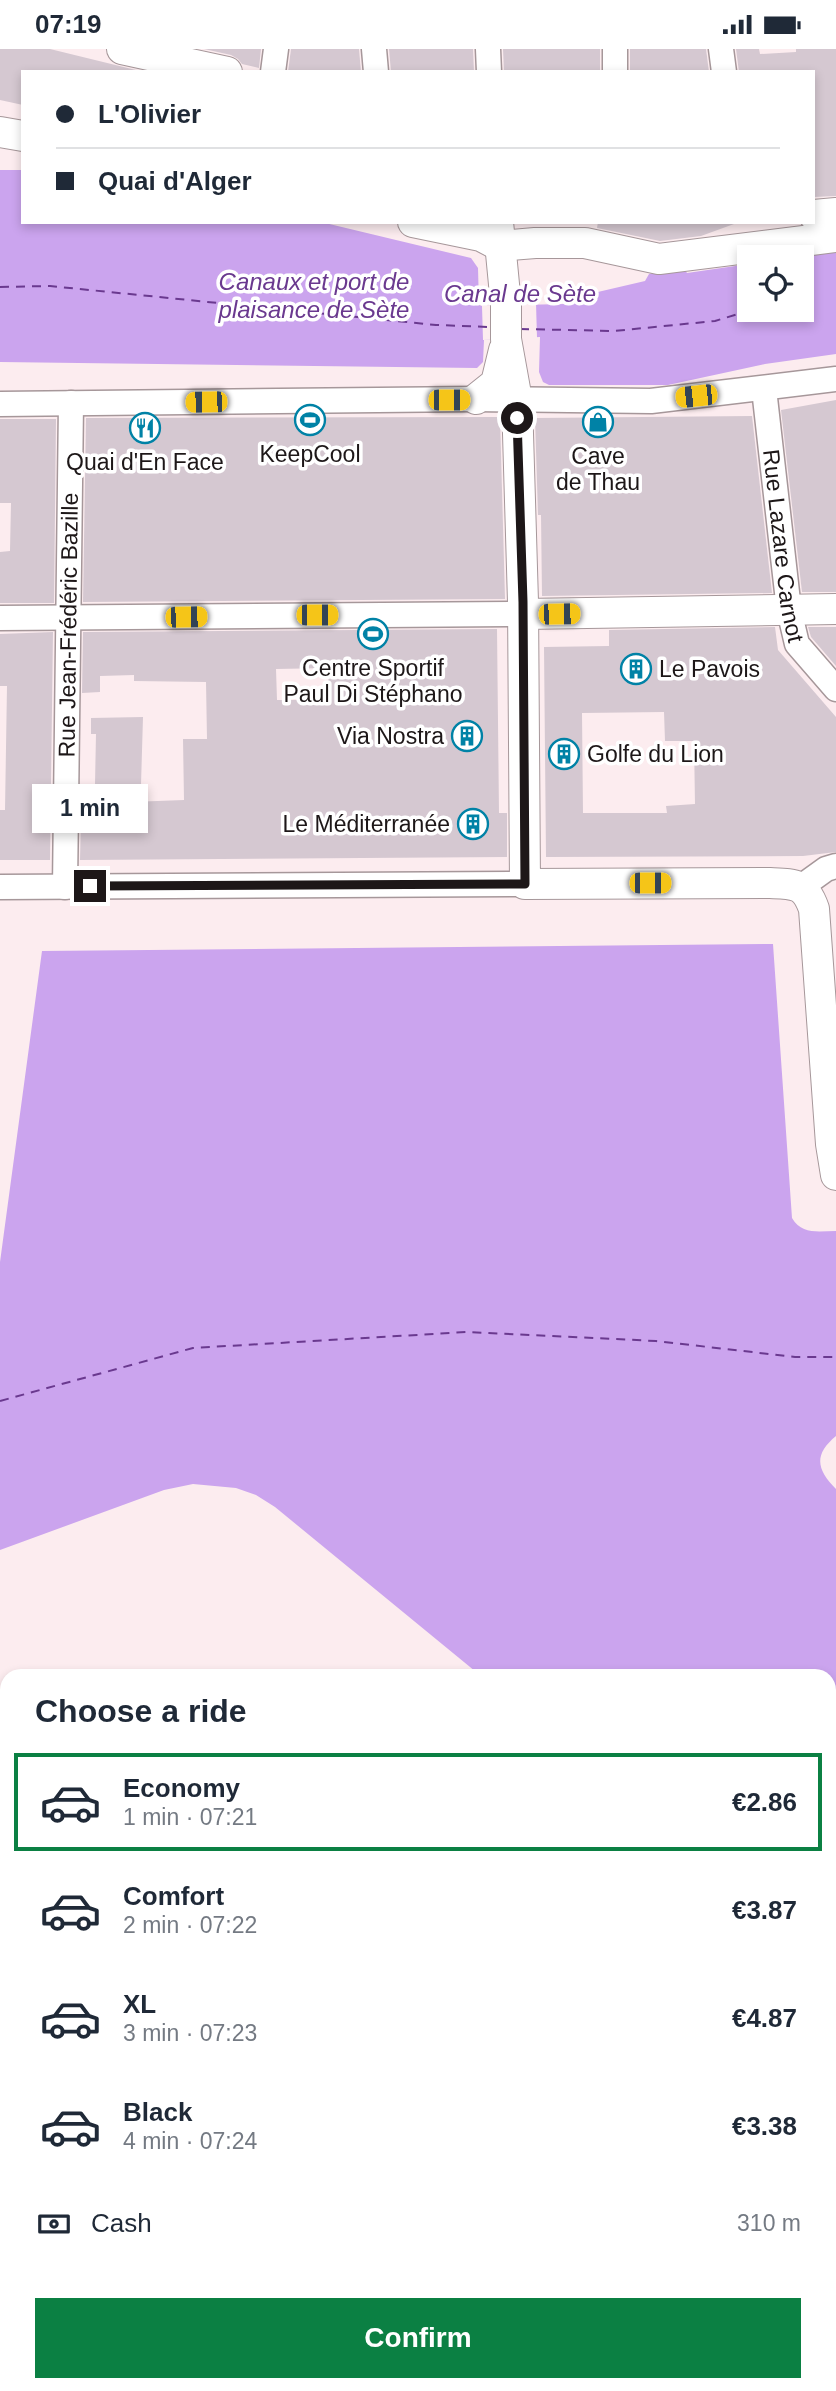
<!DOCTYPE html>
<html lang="en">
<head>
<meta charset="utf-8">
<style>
  :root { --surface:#fff; --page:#f2f2f3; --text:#1f2937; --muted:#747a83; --line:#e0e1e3; --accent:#0b8043 }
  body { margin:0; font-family:Arial,sans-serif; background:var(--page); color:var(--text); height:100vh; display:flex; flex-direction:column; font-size:26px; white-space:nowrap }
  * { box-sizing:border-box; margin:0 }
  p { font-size:23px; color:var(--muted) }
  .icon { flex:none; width:38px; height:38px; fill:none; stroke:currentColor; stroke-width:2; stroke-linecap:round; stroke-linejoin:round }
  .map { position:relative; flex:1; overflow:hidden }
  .panel { position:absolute; left:0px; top:1620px; width:836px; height:723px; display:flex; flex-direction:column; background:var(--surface); border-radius:21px 21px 0 0; box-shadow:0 4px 10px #0003 }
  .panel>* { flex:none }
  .banner { position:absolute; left:21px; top:21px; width:794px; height:154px; border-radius:0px; box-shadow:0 4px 10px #0003; display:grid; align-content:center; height:154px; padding:0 35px; background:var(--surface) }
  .buttons { position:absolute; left:737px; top:196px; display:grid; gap:14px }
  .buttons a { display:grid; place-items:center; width:77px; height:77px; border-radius:0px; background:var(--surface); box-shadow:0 4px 10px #0003; font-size:35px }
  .end { position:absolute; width:32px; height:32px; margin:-16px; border:9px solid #1d1718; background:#fff; box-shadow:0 0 0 4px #fff }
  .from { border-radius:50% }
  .bubble { position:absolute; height:49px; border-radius:0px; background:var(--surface); box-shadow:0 4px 10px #0003; font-size:23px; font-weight:800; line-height:49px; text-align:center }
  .car { position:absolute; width:21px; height:42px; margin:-21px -10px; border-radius:9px; box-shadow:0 0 5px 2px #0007; background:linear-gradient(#f5c518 24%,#345 0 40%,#f5c518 0 76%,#345 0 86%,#f5c518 0) }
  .banner b { display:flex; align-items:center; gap:24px; height:66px; font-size:26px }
  .banner b+b { border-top:2px solid var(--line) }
  .banner i { width:18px; height:18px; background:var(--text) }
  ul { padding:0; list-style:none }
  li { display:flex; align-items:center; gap:21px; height:98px; margin:0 14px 10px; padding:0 21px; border:4px solid transparent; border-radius:0px }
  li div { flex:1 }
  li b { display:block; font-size:26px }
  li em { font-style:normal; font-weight:800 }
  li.on { border-color:var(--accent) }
  li>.icon { width:63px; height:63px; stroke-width:1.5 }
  h2 { padding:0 35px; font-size:32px; line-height:84px }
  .pay { display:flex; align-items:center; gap:18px; height:77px; padding:0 35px; font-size:26px }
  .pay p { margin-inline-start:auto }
  .cta { display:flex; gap:14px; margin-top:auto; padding:14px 35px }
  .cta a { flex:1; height:80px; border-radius:0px; background:var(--accent); color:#fff; font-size:28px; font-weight:800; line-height:80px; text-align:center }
  .status { display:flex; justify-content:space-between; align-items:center; height:49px; padding:0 35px; background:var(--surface); direction:ltr }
  .status svg { height:19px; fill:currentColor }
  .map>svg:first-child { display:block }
  .water { fill:#cba4ee }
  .pier { fill:#fcecef }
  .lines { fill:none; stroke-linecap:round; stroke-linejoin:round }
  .ferry { stroke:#6a398f; stroke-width:2; stroke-dasharray:9 7; stroke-linecap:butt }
  .building { fill:#d5c8d1; fill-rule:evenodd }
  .minor-casing { stroke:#a6979a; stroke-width:27 }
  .major-casing { stroke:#a6979a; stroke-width:32 }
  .minor { stroke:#fff; stroke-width:24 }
  .major { stroke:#fff; stroke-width:30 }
  .route { stroke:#1d1718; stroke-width:9 }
  .labels { text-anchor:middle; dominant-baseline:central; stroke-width:7; stroke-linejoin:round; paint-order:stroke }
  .poi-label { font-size:23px; fill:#1d1718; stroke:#fff }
  .street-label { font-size:23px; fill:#1d1718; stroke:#fff }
  .water-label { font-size:24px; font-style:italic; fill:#6a398f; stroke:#fff }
</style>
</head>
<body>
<div class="status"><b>07:19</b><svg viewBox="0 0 49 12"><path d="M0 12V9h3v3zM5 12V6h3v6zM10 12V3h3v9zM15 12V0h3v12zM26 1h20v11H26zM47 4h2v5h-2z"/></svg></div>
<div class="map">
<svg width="836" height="2342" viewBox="0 0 836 2342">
  <rect width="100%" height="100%" fill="#fcecef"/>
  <g class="water">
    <polygon points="0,121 23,121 23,173 321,173 471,209 478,219 479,256 482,257 564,255 572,249 645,232 649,225 683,218 687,224 749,215 749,261 802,261 800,208 836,203 836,305 765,315 668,336 549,336 543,333 539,323 540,288 484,291 483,313 477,319 0,313"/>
    <path d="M773,895L792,1169C802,1186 818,1182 836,1182V1387C813,1406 817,1421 836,1440V1920L830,1915V1628L481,1627L275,1458L256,1446L236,1439L193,1435L164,1441L0,1501V1213L42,902Z"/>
    <polygon points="7,1700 7,1947 0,1949 0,1702"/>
  </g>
  <polygon class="pier" points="536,254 537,289 483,291 482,257"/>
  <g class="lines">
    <g class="ferry">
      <polyline points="0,238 50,237 436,276 490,278"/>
      <polyline points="520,280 614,282 715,272 751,261"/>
      <polyline points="0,1352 193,1299 467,1283 656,1292 795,1308 836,1308"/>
      <polyline points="0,1756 7,1753"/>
      <polyline points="0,1765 7,1762"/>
      <polyline points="0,1789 7,1786"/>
    </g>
  </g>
  <g class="building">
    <polygon points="0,0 50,0 144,23 23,23 23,56 0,51"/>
    <polygon points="204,0 261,0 259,19 242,15 238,10 231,6"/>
    <polygon points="291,0 359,0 361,23 288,23"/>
    <polygon points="389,0 473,0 474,23 391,23"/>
    <polygon points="503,0 600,0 600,23 504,23"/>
    <polygon points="630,0 706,0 709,23 630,23"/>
    <polygon points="736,0 759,0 760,5 796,3 796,0 836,0 836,147 814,148 814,23 739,23"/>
    <polygon points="598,173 734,173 734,175 701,187 660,192 597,179"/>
    <polygon points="836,351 836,543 802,543 781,361"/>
    <polygon points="752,367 772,544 542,547 541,466 538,466 535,369"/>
    <polygon points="500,368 505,550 83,553 86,369"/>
    <polygon points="0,370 56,370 54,554 0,554 0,503 10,502 11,454 0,454"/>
    <path d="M775,578L778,601L836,668V803L803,807L546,808L544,598L609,597V581ZM664,663L665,692H694L695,755L666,757L667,764H583L582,664Z"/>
    <polygon points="808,578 836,578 836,617 811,588"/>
    <path d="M497,580L499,764H507V808L80,811L81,768L130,767L131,753L184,751L183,690H207L206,633L134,632V626L100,627V643L82,644L83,583ZM328,619L329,651H277L276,620Z"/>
    <polygon points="53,583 50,811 0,811 0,761 5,761 7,637 0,637 0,585"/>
    <polygon points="143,668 141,736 95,735 96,685 91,685 91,669"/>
  </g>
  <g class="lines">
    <g class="minor-casing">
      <g id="minor">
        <polyline points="374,0 376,23"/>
        <polyline points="488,0 489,23"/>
        <polyline points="721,0 724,23"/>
        <polyline points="273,23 276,0"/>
        <polyline points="615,23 615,0"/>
        <path id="s1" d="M764,340L789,561L797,595L836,640"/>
        <polyline points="0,355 476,350 651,352 836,330"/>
        <polyline points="0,569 523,565"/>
        <polyline points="0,838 525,835"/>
        <path id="s2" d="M65,838L71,354"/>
        <polyline points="801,838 826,820 836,817"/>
      </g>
    </g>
    <g class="major-casing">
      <g id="major">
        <polyline points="122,0 227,23"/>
        <polyline points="0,83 23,87"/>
        <polyline points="814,166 836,164"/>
        <polyline points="413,173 481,187 500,197 535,194 585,194 659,210 836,188"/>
        <path d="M498,173L506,256V290L517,351L523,553L525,835L770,834C795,835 805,834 814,860L831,1095L836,1126"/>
        <polyline points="476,350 496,334 504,301"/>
        <polyline points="523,565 836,560"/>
      </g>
    </g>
    <use href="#minor" class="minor"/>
    <use href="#major" class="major"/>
  </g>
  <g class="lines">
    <polyline class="route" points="90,837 525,835 523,553 517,369"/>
  </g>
  <defs>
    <g id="stadium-ring" transform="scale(1.575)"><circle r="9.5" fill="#fff" stroke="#0082a6" stroke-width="1.5"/><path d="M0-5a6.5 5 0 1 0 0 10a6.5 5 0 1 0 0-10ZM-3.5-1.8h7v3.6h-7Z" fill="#0082a6"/></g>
    <g id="shop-ring" transform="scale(1.575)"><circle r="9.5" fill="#fff" stroke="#0082a6" stroke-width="1.5"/><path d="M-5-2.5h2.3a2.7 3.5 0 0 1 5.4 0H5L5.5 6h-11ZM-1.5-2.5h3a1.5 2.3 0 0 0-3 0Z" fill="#0082a6"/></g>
    <g id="restaurant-ring" transform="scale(1.575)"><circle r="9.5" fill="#fff" stroke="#0082a6" stroke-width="1.5"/><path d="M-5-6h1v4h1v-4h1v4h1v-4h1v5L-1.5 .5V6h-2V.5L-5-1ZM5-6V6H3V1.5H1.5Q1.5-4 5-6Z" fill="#0082a6"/></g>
    <g id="building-ring" transform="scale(1.575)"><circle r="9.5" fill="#fff" stroke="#0082a6" stroke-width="1.5"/><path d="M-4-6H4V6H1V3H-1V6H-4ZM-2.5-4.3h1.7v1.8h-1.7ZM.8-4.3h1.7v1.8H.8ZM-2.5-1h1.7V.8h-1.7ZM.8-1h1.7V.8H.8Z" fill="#0082a6"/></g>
  </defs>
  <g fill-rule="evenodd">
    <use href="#stadium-ring" x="310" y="371"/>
    <use href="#shop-ring" x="598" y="373"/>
    <use href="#restaurant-ring" x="145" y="379"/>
    <use href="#stadium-ring" x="373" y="585"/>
    <use href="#building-ring" x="636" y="620"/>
    <use href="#building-ring" x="467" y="687"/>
    <use href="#building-ring" x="564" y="705"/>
    <use href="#building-ring" x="473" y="775"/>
  </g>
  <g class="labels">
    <g class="poi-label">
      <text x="310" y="405">KeepCool</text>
      <text x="598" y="407">Cave<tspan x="598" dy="26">de Thau</tspan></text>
      <text x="145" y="413">Quai d'En Face</text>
      <text x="373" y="619">Centre Sportif<tspan x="373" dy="26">Paul Di Stéphano</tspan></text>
      <text x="659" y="620" text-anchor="start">Le Pavois</text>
      <text x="444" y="687" text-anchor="end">Via Nostra</text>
      <text x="587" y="705" text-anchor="start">Golfe du Lion</text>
      <text x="450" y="775" text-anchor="end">Le Méditerranée</text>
    </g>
    <g class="street-label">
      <text stroke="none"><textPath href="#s1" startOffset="158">Rue Lazare Carnot</textPath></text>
      <text stroke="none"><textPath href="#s2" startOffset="262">Rue Jean-Frédéric Bazille</textPath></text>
    </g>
    <g class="water-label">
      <text x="314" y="232">Canaux et port de<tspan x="314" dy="28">plaisance de Sète</tspan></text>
      <text x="520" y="244">Canal de Sète</text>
    </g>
  </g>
</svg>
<div class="buttons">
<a><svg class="icon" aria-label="locate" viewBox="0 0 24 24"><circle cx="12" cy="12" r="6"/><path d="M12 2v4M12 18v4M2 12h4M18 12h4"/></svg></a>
</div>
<i class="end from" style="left:517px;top:369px"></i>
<i class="end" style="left:90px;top:837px"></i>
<div class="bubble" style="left:32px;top:735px;width:116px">1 min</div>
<i class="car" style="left:696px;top:347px;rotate:264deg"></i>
<i class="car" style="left:449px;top:351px;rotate:90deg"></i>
<i class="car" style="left:206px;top:353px;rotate:269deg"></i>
<i class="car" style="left:559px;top:565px;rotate:89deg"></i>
<i class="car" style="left:317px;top:566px;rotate:90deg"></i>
<i class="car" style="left:186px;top:568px;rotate:89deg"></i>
<i class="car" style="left:650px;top:834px;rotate:90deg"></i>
<div class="banner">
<b><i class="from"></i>L'Olivier</b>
<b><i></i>Quai d'Alger</b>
</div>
<section class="panel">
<h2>Choose a ride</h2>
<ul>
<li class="on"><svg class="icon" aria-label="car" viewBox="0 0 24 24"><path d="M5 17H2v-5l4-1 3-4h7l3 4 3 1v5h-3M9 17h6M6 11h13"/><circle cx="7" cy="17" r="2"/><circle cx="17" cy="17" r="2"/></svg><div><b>Economy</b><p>1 min · 07:21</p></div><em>€2.86</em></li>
<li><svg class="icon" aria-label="car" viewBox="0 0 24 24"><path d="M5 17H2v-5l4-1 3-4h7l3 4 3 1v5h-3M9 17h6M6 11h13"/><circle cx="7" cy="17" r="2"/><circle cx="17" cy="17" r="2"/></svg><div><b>Comfort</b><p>2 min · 07:22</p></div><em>€3.87</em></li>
<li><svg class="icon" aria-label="car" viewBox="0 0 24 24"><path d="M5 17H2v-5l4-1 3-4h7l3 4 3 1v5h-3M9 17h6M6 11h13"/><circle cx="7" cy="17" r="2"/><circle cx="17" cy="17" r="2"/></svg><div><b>XL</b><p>3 min · 07:23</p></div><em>€4.87</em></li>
<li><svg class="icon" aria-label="car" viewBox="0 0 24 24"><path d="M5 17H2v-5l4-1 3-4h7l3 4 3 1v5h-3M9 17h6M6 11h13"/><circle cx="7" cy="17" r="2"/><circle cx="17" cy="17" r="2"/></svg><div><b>Black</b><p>4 min · 07:24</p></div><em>€3.38</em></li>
</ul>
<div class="pay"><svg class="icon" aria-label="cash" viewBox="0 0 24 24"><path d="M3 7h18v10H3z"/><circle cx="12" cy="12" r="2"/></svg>Cash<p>310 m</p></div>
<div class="cta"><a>Confirm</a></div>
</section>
</div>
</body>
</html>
